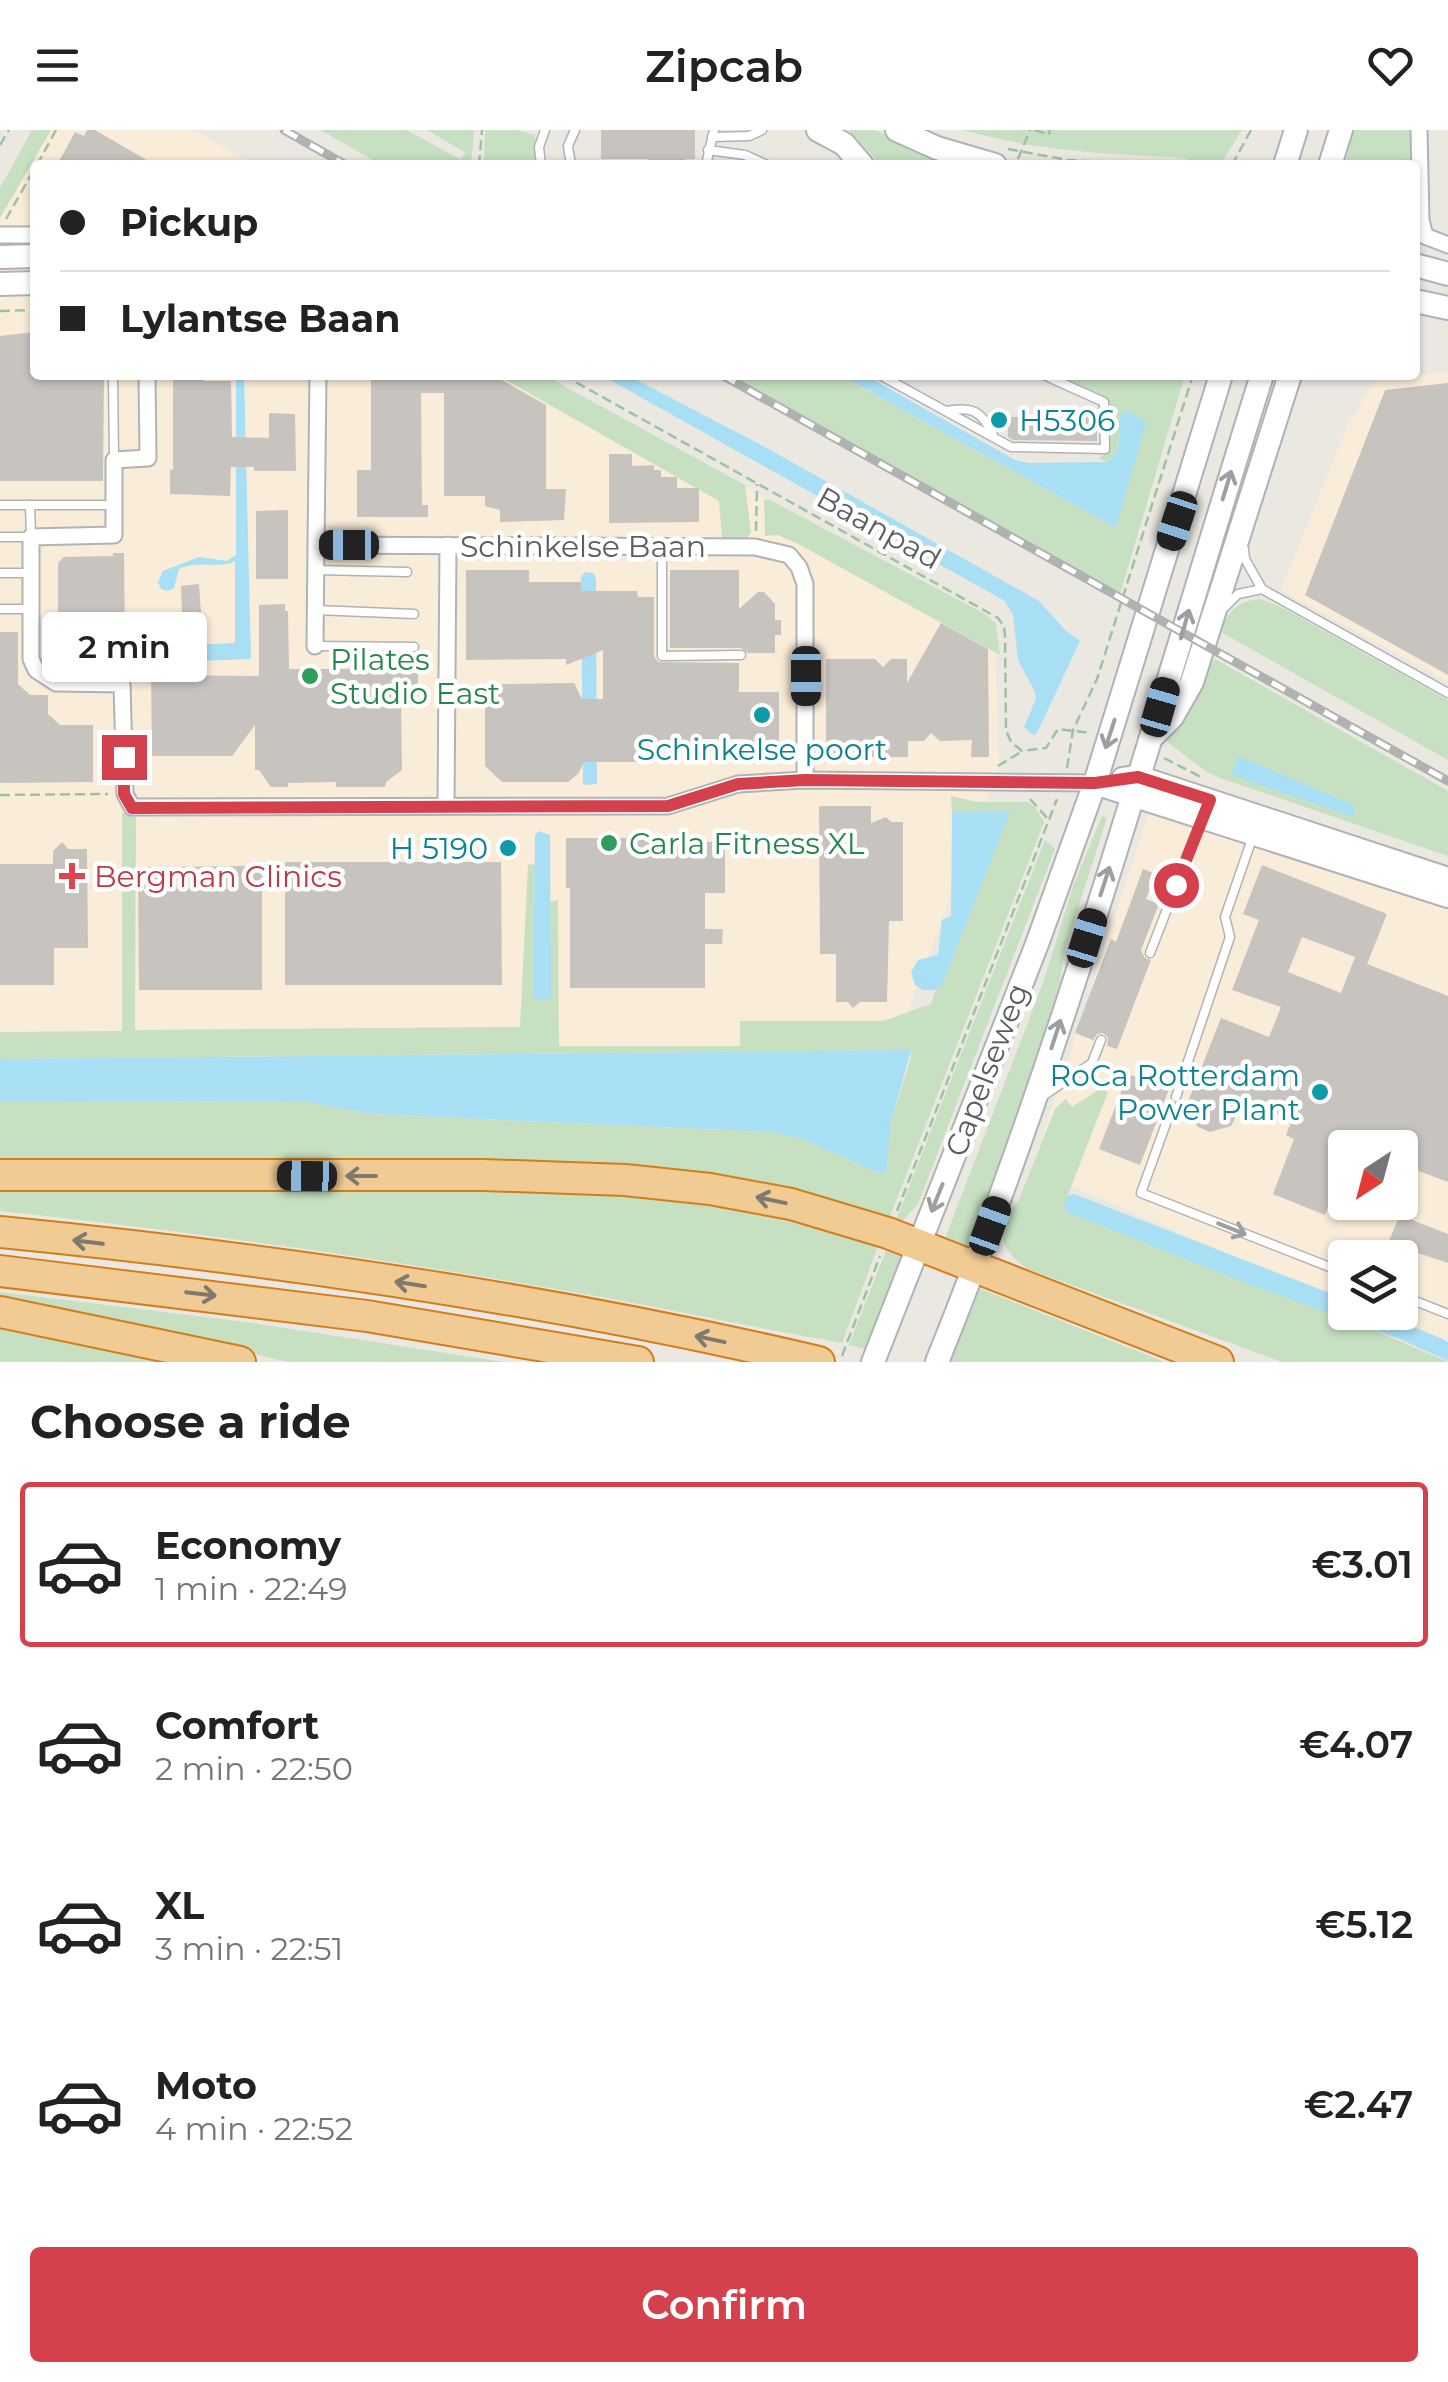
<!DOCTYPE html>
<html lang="en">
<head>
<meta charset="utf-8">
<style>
  :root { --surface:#fff; --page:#f6f6f6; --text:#222; --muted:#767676; --line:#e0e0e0; --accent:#d4404b }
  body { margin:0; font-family:Montserrat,sans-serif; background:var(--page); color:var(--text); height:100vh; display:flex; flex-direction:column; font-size:38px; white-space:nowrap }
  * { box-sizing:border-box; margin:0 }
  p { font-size:32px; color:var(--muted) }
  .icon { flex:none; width:55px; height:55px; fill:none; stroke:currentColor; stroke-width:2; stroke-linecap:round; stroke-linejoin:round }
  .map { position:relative; height:1232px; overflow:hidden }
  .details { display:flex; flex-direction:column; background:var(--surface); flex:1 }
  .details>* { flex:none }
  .banner { position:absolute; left:30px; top:30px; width:1390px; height:220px; border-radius:10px; box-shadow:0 2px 8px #0004; display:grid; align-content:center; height:220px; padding:0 30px; background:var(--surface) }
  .needle { width:65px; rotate:216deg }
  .fabs { position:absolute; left:1328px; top:1000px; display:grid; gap:20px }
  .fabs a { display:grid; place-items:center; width:90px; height:90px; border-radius:10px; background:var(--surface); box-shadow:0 2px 8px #0004; font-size:50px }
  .end { position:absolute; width:45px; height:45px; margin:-22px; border:12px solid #d4404b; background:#fff; box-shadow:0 0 0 5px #fff }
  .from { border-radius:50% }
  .bubble { position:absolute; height:70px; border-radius:10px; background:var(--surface); box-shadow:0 2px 8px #0004; font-size:32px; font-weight:600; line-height:70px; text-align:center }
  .car { position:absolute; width:30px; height:60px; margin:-30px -15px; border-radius:12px; box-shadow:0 0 8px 2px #0007; background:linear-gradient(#222 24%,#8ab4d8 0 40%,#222 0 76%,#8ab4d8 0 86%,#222 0) }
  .banner b { display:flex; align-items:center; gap:35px; height:95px; font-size:38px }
  .banner b+b { border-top:2px solid var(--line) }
  .banner i { width:25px; height:25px; background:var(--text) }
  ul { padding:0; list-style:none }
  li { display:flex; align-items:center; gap:30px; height:165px; margin:0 20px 15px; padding:0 10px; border:5px solid transparent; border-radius:10px }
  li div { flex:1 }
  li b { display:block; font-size:38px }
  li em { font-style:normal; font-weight:600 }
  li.active { border-color:var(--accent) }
  li>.icon { width:90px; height:90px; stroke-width:1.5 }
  h2 { padding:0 30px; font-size:45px; line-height:120px }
  .button { display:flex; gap:20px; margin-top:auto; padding:20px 30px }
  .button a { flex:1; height:115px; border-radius:10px; background:var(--accent); color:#fff; font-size:40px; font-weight:600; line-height:115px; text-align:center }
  header { display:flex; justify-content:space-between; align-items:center; height:130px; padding:0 30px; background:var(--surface); font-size:45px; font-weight:600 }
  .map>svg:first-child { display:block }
  .commercial { fill:#f9edd9; fill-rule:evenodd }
  .green { fill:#c6e0c1 }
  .water { fill:#a9dff4 }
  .building { fill:#c7c3bf; fill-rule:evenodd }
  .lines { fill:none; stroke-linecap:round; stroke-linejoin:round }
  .lane-casing { stroke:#afb3b6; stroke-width:11 }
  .street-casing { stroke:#afb3b6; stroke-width:19 }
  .secondary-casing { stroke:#afb2b6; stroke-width:26 }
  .highway-casing { stroke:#d37d1b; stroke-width:34 }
  .path { stroke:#9dc2a1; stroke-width:2.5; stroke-dasharray:10 5; stroke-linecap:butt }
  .lane { stroke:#fff; stroke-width:8 }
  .street { stroke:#fff; stroke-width:15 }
  .secondary { stroke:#fff; stroke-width:22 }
  .highway { stroke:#f0cb94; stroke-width:30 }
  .rail-casing { stroke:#b0b1b1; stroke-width:9 }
  .rail { stroke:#fff; stroke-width:5; stroke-dasharray:15; stroke-linecap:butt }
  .oneway { stroke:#9c9ea0 }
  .oneway2 { stroke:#80796e }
  .route { stroke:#d4404b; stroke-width:12 }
  .culture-dot { fill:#0f9aa8; stroke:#fff; stroke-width:4 }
  .leisure-dot { fill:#2e9e5b; stroke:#fff; stroke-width:4 }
  .health-dot { fill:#e0444e; stroke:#fff; stroke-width:4 }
  .labels { text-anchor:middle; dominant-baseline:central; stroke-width:9; stroke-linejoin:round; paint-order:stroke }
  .culture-label { font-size:30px; fill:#0d838f; stroke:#fff; text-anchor:end }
  .street-label { font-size:30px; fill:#5a5e61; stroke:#fff }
  .leisure-label { font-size:30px; fill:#27864d; stroke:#fff; text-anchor:start }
  .health-label { font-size:30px; fill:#be3a42; stroke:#fff; text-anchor:start }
</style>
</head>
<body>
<header><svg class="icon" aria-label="menu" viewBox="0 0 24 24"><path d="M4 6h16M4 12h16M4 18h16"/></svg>Zipcab<svg class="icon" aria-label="heart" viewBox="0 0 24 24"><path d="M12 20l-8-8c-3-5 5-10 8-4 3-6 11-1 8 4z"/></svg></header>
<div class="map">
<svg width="1448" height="1232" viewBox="0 0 1448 1232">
  <rect width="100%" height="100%" fill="#ebe8e2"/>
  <g class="commercial">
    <polygon points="36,0 193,0 256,35 35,35 35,245 542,245 995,496 999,636 846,1048 0,1020 0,63"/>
    <polygon points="1448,242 1448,552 1281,460 1347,297 1375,250"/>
    <path d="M1151,677L1448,773V1219L1364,1183L1400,1182V1128H1345V1174L1032,1039ZM1345,1018H1400V1072H1345Z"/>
  </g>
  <g class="green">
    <polygon points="32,0 51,0 0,88 0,58"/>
    <polygon points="320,0 406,0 460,29 466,23 427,0 474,0 471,35 382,35"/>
    <polygon points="485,0 518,0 535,5 537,35 484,35"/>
    <polygon points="849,0 874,0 962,35 881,35"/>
    <path d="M963,0H1242L1220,35C1204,35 1190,28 1174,27C1101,24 1033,20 963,0Z"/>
    <polygon points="1354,0 1412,0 1412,35 1345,35"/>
    <polygon points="497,245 544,245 745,355 751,403 747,408 722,408 719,371"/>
    <polygon points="724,245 839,245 1116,398 1121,306 1116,322 1108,332 1099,329 1108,319 1108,269 1058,245 1185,245 1120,464"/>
    <polygon points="768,369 985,484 996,494 1000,525 798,414 778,405 765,406 764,370"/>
    <path d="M1260,469L1281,477L1448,570V630L1221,502C1228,481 1237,471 1260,469Z"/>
    <polygon points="1215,529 1448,661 1448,726 1220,648 1207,642 1167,612"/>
    <polygon points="951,666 977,672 1028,672 1035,677 1044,692 889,1089 842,1074 0,1034 0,972 302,971 372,984 768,1002 800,1008 880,1044 887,1038 890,995 911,927 911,920 0,929 0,902 122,901 122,683 136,683 135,900 520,897 528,734 535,735 533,869 550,869 550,772 558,770 559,916 740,916 740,891 883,891 931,874 936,860 942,855 1009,682 952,682"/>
    <polygon points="1102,686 1107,688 1064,822 1060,853 973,1122 944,1111 1043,853 1073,756"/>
    <polygon points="1045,710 1055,719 918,1074 903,1090 896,1090"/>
    <path d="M1100,959L1108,962L1067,1067L1448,1232H1282L1028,1139C1001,1122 991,1096 1018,1072L1055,979L1066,969L1072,977Z"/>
    <path d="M0,1056L307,1062L594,1060L713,1071L870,1107L878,1116L842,1213C767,1200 693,1184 618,1170C413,1133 207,1103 0,1081Z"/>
    <polygon points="889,1113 908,1121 870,1220 849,1215"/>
    <polygon points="978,1158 1165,1232 948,1232"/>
    <polygon points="0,1162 246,1192 504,1232 287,1232 207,1212 0,1176"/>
    <polygon points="0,1198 175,1232 0,1232"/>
  </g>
  <g class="water">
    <path d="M236,245H244L251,529L72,536L71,520L235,513V431C218,440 200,429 179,439L174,458L167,461L161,459L158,452L163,441L199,427L227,431L236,425Z"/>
    <polygon points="601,245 627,245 765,317 1039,471 1066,501 1080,511 1037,603 1033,605 1024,597 1036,569 1035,562 1018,530 1013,485 1005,471"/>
    <path d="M840,245H865L1015,330L1029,333L1108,332C1122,319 1120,303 1120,285L1125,280L1146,292L1116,398Z"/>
    <polygon points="585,442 593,443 596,449 597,654 583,655 581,447"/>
    <polygon points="1238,626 1354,675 1353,687 1232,645"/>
    <polygon points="952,682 1010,682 942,855 936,860 923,860 915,855 911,842 918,830 938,825 942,790 951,786"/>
    <polygon points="539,701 550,705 551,870 533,870 535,705"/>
    <polygon points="911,920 890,995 887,1038 881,1044 800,1008 768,1002 372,984 302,971 0,972 0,929"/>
    <polygon points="1074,1064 1345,1169 1345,1182 1379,1183 1443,1209 1448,1212 1448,1231 1400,1209 1230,1147 1067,1082 1064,1076 1067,1066"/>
  </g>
  <g class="building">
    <polygon points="87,0 95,0 155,35 57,35 75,2 84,6"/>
    <polygon points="601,0 695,0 695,29 685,29 685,35 648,35 648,29 601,29"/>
    <polygon points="35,202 35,245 104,245 103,351 0,351 0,206"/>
    <polygon points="173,245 203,245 203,251 231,251 232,307 269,308 269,283 295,284 296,341 254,341 254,337 231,337 230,366 170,364 170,339 173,340"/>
    <polygon points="371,245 493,245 546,275 546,359 566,359 564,390 500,392 500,380 485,376 485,366 444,366 444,263 421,263 422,375 428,375 428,387 357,387 357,340 371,340"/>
    <polygon points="1448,253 1448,545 1305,465 1385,260"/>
    <polygon points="1008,287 1097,287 1097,311 1013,310 1008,307"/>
    <polygon points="609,324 632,324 632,336 654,335 654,340 661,340 661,347 677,347 677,358 699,358 699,392 609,393"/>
    <polygon points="288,380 288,449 256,449 256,381"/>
    <polygon points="113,423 124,423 125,519 114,519 114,516 65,516 58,510 58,433 64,427 113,426"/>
    <polygon points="466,440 529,440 529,452 581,452 581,461 637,461 638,467 654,467 654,526 658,532 739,533 739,562 779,562 779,628 746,628 746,609 694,609 694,620 658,620 650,625 650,632 584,632 578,644 568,652 502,652 485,636 485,574 490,563 501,554 574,553 582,569 603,569 603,520 566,535 566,529 466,530"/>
    <polygon points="670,440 739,440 739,479 758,462 764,462 775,474 775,490 781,490 781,505 775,505 775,523 748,523 741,518 670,518"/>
    <polygon points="199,454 202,498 169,501 168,483 182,482 181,456"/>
    <polygon points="285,474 285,481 288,481 289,539 412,539 412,543 418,542 418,568 401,568 402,640 386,652 385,657 336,657 336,652 288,653 288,657 271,657 259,640 255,640 255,595 232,626 152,626 151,545 259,546 259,475"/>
    <polygon points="941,493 988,519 989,627 971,627 972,610 940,611 931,603 924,611 908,611 908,627 859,627 851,619 843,627 826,627 826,529 875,529 883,537 891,529 907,529 907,553"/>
    <polygon points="0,502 18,502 18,554 30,565 48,565 48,584 60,595 93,595 93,652 0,653"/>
    <polygon points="819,676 871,676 871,693 886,687 891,692 903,692 903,791 889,791 887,872 860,872 853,878 848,872 836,872 836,824 820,824"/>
    <polygon points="566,708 672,708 672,712 725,712 725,763 705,763 705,799 723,799 722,814 705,814 705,858 570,858 570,758 566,758"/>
    <polygon points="62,712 68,719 87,719 88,818 54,818 54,855 0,855 0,734 53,734 53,721"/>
    <polygon points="285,732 501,732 502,855 285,855"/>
    <path d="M1262,735L1387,784L1367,834L1448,866V1052L1400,1034V1018H1363L1353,1013L1351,1018H1345V1034L1325,1085L1273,1064L1294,1009L1286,1005L1292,990L1244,971L1231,996L1210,1002L1198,997L1184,982L1221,888L1269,907L1281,877L1232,860L1259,790L1243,784ZM1302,807L1355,827L1341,863L1288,842Z"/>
    <polygon points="262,736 262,860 139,860 138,737"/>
    <polygon points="1143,739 1156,744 1146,769 1159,774 1141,820 1145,828 1151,830 1117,919 1107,916 1108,908 1103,903 1097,904 1093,910 1075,903 1111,809 1116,812"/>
    <polygon points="1128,944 1169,959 1140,1035 1099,1019"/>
    <polygon points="1403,1077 1415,1082 1412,1090 1448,1104 1448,1133 1388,1113"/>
  </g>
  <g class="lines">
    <g class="lane-casing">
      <g id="lane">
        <polyline points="712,7 749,6 762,0"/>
        <polyline points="708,20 745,25 767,35"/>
        <polyline points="541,35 539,17 545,0"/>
        <polyline points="571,35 568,16 575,0"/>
        <polyline points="706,35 714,0"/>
        <polyline points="113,245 114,330"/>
        <polyline points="880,245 1011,317 1105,319 1104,272 1046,246"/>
        <path d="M946,281C972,276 982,281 993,305"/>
        <polyline points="0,375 114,375"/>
        <polyline points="0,407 31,407 30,375"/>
        <polyline points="662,414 662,526 741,525"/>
        <polyline points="1244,419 1245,429 1262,459 1448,563"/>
        <polyline points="316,440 407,442"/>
        <polyline points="0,443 31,443"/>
        <polyline points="1225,477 1238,464 1262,459"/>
        <polyline points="0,479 31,479"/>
        <polyline points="316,480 414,484"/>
        <polyline points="315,516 414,517"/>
        <polyline points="1150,823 1201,692"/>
        <polyline points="1043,966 1092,933 1101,910"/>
        <polyline points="1176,967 1230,807 1225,787 1253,706"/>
        <polyline points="1172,977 1141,1063 1345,1143"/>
        <polyline points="1400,1165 1448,1184"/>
      </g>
    </g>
    <g class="street-casing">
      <g id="street">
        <polyline points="1419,0 1421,90 1425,106 1448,115"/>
        <polyline points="0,105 35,105"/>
        <polyline points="147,245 148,328 114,330 114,405 31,407 31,529 36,540 56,553 122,554 125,664 132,677 668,676 738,654 805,650 1095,653"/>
        <polyline points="318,245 316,415 755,417 789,425 799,437 805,454 805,650"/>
        <polyline points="315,516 316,415"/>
        <polyline points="446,676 448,415"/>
      </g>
    </g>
    <g class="secondary-casing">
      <g id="secondary">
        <polyline points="818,0 844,14 862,35"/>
        <polyline points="897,0 937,18 995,35"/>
        <polyline points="1285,35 1296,0"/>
        <polyline points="1330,35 1341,0"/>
        <polyline points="0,127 35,126"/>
        <polyline points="1415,135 1448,144"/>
        <polyline points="0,154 35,153"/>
        <polyline points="1415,171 1448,178"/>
        <polyline points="1155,604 1172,587 1192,552 1290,245"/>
        <polyline points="1123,649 1138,647 1448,749"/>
        <polyline points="1095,653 1448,766"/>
        <polyline points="873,1232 1037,814 1095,653 1221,245"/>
        <path d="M937,1232C1067,911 1158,576 1262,245"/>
      </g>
    </g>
    <g class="highway-casing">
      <g id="highway">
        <polyline points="0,1045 484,1045 625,1050 710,1059 791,1074 888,1103 1218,1232"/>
        <path d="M0,1102C275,1129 550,1169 819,1232"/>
        <polyline points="0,1141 367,1186 638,1232"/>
        <polyline points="0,1182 240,1232"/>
      </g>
    </g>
    <g class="path">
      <polyline points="1035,0 1049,5 1050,0"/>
      <polyline points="0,15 9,0"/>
      <polyline points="1008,19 1068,30 1165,35"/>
      <polyline points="1018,29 1030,0"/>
      <polyline points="37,35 56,0"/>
      <polyline points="420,35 421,33"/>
      <polyline points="479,35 482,0"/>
      <polyline points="1232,35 1251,0"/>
      <polyline points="6,89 35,38"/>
      <polyline points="0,181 35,180"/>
      <polyline points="563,245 998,488 1004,496 1005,506 1006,600 1011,612 1022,621 1046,618 1058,599 1090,603"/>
      <polyline points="756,401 757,354"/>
      <polyline points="1164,628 1201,647"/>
      <polyline points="998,636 1021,622"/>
      <polyline points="1067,638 1073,600 1097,549 1193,245"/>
      <polyline points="0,665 108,664"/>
      <polyline points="1030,669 1048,689"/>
      <polyline points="897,1081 1057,669"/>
      <polyline points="842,1226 880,1126"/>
    </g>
    <use href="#lane" class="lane"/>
    <use href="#street" class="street"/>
    <use href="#secondary" class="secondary"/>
    <use href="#highway" class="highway"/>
    <g class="rail-casing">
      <g id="rail">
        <polyline points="284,0 346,35"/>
        <polyline points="722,245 1448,651"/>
      </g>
    </g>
    <use href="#rail" class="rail"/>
  </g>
  <defs><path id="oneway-shaft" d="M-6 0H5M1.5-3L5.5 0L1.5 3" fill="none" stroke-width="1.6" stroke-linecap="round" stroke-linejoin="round" transform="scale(2.5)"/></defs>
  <g class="oneway">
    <use href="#oneway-shaft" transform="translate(1227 355) rotate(-73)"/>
    <use href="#oneway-shaft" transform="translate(1185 494) rotate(-74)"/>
    <use href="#oneway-shaft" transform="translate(1110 604) rotate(108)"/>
    <use href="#oneway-shaft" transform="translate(1105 751) rotate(-72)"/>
    <use href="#oneway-shaft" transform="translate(1056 904) rotate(-72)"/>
    <use href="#oneway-shaft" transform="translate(937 1068) rotate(112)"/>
    <use href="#oneway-shaft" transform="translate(1232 1099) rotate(22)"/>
  </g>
  <g class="oneway2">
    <use href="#oneway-shaft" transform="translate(361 1046) rotate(180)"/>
    <use href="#oneway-shaft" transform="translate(771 1070) rotate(-168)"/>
    <use href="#oneway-shaft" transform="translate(88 1112) rotate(-173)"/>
    <use href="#oneway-shaft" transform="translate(410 1154) rotate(-171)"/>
    <use href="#oneway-shaft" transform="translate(201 1164) rotate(7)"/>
    <use href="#oneway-shaft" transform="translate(710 1209) rotate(-168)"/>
  </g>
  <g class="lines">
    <polyline class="route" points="124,627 124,664 132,678 668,676 738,654 805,650 1095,653 1138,647 1210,670 1176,755"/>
  </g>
  <g class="culture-dot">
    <circle cx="999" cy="290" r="10"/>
    <circle cx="762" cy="585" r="10"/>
    <circle cx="508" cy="718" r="10"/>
    <circle cx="1320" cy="962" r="10"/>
  </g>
  <g class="leisure-dot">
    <circle cx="310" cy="546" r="10"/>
    <circle cx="609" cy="713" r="10"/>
  </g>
  <path class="health-dot" d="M67 731h10v10h10v10h-10v10h-10v-10h-10v-10h10z"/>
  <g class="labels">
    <g class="culture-label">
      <text x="1019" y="290" text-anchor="start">H5306</text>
      <text x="762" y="619" text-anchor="middle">Schinkelse poort</text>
      <text x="488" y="718">H 5190</text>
      <text x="1300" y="945">RoCa Rotterdam<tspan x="1300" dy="34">Power Plant</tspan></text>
    </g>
    <g class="street-label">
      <text transform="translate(879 398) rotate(29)">Baanpad</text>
      <text x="583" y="416">Schinkelse Baan</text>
      <text transform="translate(987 940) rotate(-69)">Capelseweg</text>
    </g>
    <g class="leisure-label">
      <text x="330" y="529">Pilates<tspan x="330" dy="34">Studio East</tspan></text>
      <text x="629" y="713">Carla Fitness XL</text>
    </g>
    <g class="health-label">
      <text x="94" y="746">Bergman Clinics</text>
    </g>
  </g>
</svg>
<div class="fabs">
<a><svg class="needle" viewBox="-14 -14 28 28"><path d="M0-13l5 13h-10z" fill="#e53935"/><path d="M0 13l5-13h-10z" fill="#767676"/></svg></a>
<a><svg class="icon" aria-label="layers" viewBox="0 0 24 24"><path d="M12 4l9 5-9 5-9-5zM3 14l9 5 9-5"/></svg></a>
</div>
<i class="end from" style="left:1176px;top:755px"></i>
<i class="end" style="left:124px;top:627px"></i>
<div class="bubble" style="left:42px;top:482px;width:165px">2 min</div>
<i class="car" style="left:1177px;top:391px;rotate:198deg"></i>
<i class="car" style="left:349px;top:415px;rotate:270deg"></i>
<i class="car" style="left:806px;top:546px;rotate:180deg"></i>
<i class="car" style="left:1160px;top:577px;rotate:16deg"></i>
<i class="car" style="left:1087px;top:808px;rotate:17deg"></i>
<i class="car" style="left:307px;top:1046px;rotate:271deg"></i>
<i class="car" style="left:990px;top:1096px;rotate:20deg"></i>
<div class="banner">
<b><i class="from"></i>Pickup</b>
<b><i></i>Lylantse Baan</b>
</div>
</div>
<section class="details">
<h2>Choose a ride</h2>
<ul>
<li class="active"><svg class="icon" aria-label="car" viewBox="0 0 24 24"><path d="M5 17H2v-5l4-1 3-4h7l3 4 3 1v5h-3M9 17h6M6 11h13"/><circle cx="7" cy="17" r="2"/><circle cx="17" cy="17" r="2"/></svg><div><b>Economy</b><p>1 min · 22:49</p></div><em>€3.01</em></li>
<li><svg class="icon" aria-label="car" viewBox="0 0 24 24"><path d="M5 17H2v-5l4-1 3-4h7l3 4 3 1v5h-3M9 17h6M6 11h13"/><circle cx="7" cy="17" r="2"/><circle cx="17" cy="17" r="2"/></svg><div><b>Comfort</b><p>2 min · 22:50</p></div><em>€4.07</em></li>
<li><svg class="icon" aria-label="car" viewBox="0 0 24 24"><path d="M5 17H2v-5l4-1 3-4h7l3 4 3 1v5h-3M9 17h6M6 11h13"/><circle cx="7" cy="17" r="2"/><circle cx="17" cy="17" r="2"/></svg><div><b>XL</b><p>3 min · 22:51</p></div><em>€5.12</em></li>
<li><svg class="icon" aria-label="car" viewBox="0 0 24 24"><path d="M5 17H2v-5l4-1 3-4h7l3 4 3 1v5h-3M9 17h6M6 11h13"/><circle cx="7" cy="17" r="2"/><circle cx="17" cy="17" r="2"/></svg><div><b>Moto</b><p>4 min · 22:52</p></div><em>€2.47</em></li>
</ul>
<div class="button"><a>Confirm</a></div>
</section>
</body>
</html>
